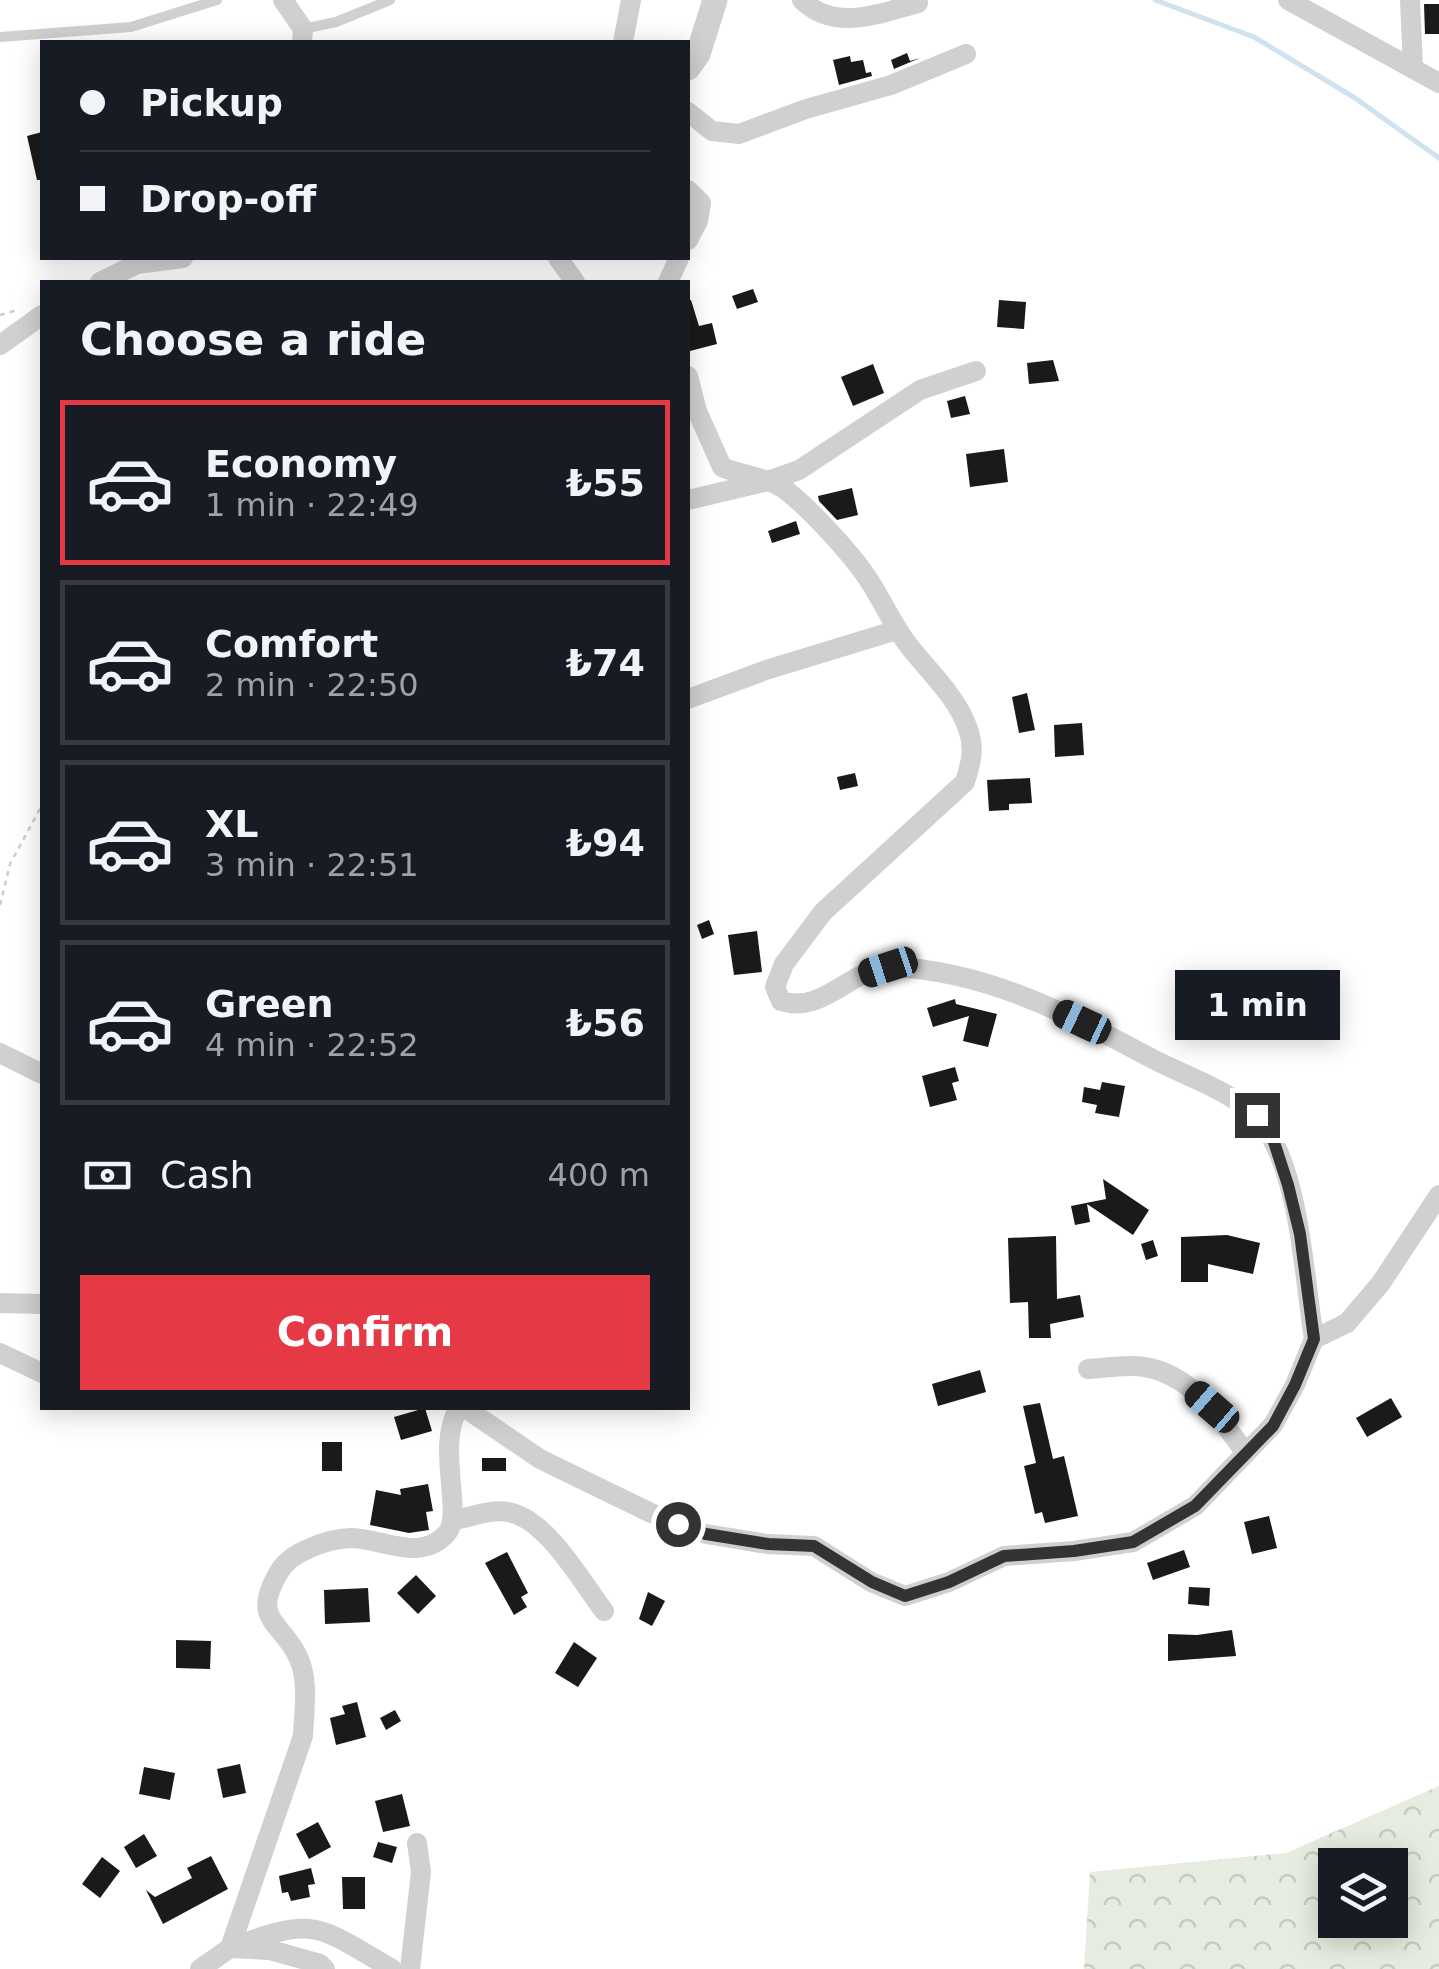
<!DOCTYPE html>
<html lang="en">
<head>
<meta charset="utf-8">
<style>
  :root { --surface:#171b24; --page:#20242c; --text:#f1f3f6; --muted:#9ea1a6; --line:#363941; --accent:#e63946 }
  body { margin:0; font-family:"DejaVu Sans",sans-serif; background:var(--page); color:var(--text); height:100vh; display:flex; flex-direction:column; font-size:38px; white-space:nowrap }
  * { box-sizing:border-box; margin:0 }
  p { font-size:32px; color:var(--muted) }
  .icon { flex:none; width:55px; height:55px; fill:none; stroke:currentColor; stroke-width:2; stroke-linecap:round; stroke-linejoin:round }
  .map { position:relative; flex:1; overflow:hidden }
  .side { position:absolute; left:40px; top:280px; width:650px; height:1130px; display:flex; flex-direction:column; background:var(--surface); border-radius:0px; box-shadow:0 5px 25px #0003 }
  .side>* { flex:none }
  .banner { position:absolute; left:40px; top:40px; width:650px; height:220px; border-radius:0px; box-shadow:0 5px 25px #0003; display:grid; align-content:center; height:220px; padding:0 40px; background:var(--surface) }
  .buttons { position:absolute; left:1318px; top:1848px; display:grid; gap:20px }
  .buttons a { display:grid; place-items:center; width:90px; height:90px; border-radius:0px; background:var(--surface); box-shadow:0 5px 25px #0003; font-size:50px }
  .end { position:absolute; width:45px; height:45px; margin:-22px; border:12px solid #333; background:#fff; box-shadow:0 0 0 5px #fff }
  .from { border-radius:50% }
  .bubble { position:absolute; height:70px; border-radius:0px; background:var(--surface); box-shadow:0 5px 25px #0003; font-size:32px; font-weight:800; line-height:70px; text-align:center }
  .car { position:absolute; width:30px; height:60px; margin:-30px -15px; border-radius:12px; box-shadow:0 0 8px 2px #0007; background:linear-gradient(#222 24%,#8ab4d8 0 40%,#222 0 76%,#8ab4d8 0 86%,#222 0) }
  .banner b { display:flex; align-items:center; gap:35px; height:95px; font-size:38px }
  .banner b+b { border-top:2px solid var(--line) }
  .banner i { width:25px; height:25px; background:var(--text) }
  ul { padding:0; list-style:none }
  li { display:flex; align-items:center; gap:30px; height:165px; margin:0 20px 15px; padding:0 20px; border:5px solid var(--line); border-radius:0px }
  li div { flex:1 }
  li b { display:block; font-size:38px }
  li em { font-style:normal; font-weight:800 }
  li.selected { border-color:var(--accent) }
  li>.icon { width:90px; height:90px; stroke-width:1.5 }
  h2 { padding:0 40px; font-size:45px; line-height:120px }
  .pay { display:flex; align-items:center; gap:25px; height:110px; padding:0 40px; font-size:38px }
  .pay p { margin-inline-start:auto }
  .action { display:flex; gap:20px; margin-top:auto; padding:20px 40px }
  .action a { flex:1; height:115px; border-radius:0px; background:var(--accent); color:#fff; font-size:40px; font-weight:800; line-height:115px; text-align:center }
  .map>svg:first-child { display:block }
  .forest { fill:url(#forest-crowns); fill-rule:evenodd }
  .lines { fill:none; stroke-linecap:round; stroke-linejoin:round }
  .stream { stroke:#cfe2ee; stroke-width:5 }
  .building { fill:#1a1a1a }
  .path { stroke:#cdcdcd; stroke-width:2.5; stroke-dasharray:5 5; stroke-linecap:butt }
  .service { stroke:#d0d0d0; stroke-width:10 }
  .minor { stroke:#d0d0d0; stroke-width:20 }
  .tertiary { stroke:#d0d0d0; stroke-width:25 }
  .route { stroke:#333; stroke-width:12 }
</style>
</head>
<body>
<div class="map">
<svg width="1439" height="1969" viewBox="0 0 1439 1969">
  <defs>
    <pattern id="forest-crowns" width="20" height="18" patternUnits="userSpaceOnUse" patternTransform="scale(2.5)"><rect width="20" height="18" fill="#e6ecdf"/><path d="M2 6a3 3 0 1 1 6 0M12 15a3 3 0 1 1 6 0" fill="none" stroke="#c6cbc0"/></pattern>
  </defs>
  <rect width="100%" height="100%" fill="#fff"/>
  <path class="forest" d="M1439,1786V1969H1084L1090,1872L1286,1853ZM1335,1865H1390V1920H1335Z"/>
  <g class="lines">
    <polyline class="stream" points="1155,0 1254,37 1355,98 1439,158"/>
  </g>
  <g class="building">
    <polygon points="1424,4 1439,4 1439,34 1425,34"/>
    <polygon points="907,53 910,61 920,58 894,69 891,60"/>
    <polygon points="850,56 851,62 863,60 866,73 871,72 872,76 839,85 833,60"/>
    <polygon points="42,132 42,180 37,180 27,136"/>
    <polygon points="753,289 758,302 737,309 732,296"/>
    <polygon points="691,300 699,326 712,323 717,344 690,351 688,301"/>
    <polygon points="999,300 1026,302 1024,329 997,327"/>
    <polygon points="1053,360 1059,381 1029,384 1027,363"/>
    <polygon points="873,364 884,393 853,406 841,377"/>
    <polygon points="965,396 970,414 951,418 947,401"/>
    <polygon points="1004,449 1008,482 970,487 966,454"/>
    <polygon points="852,488 858,515 837,520 819,501 818,496"/>
    <polygon points="796,521 800,534 772,543 768,531"/>
    <polygon points="1027,693 1035,730 1019,733 1012,697"/>
    <polygon points="1082,723 1084,755 1055,757 1054,725"/>
    <polygon points="855,773 858,786 840,790 837,777"/>
    <polygon points="1030,778 1032,803 1009,804 1009,810 989,811 987,780"/>
    <polygon points="709,920 714,934 702,939 697,925"/>
    <polygon points="757,931 762,972 734,975 728,935"/>
    <polygon points="955,999 956,1004 997,1014 988,1047 963,1041 969,1016 933,1027 927,1008"/>
    <polygon points="955,1067 959,1081 952,1083 957,1100 930,1107 922,1076"/>
    <polygon points="1102,1082 1125,1086 1119,1117 1095,1113 1097,1105 1082,1102 1084,1087 1100,1090"/>
    <polygon points="1103,1179 1149,1210 1133,1235 1087,1204 1090,1222 1075,1225 1071,1206 1106,1199"/>
    <polygon points="1227,1235 1260,1243 1253,1274 1208,1264 1208,1282 1181,1282 1181,1237"/>
    <polygon points="1056,1236 1057,1299 1080,1295 1084,1317 1050,1324 1051,1338 1029,1338 1028,1302 1010,1303 1008,1238"/>
    <polygon points="1153,1240 1158,1256 1146,1260 1141,1244"/>
    <polygon points="980,1370 986,1392 938,1406 932,1384"/>
    <polygon points="1391,1398 1402,1417 1367,1437 1356,1418"/>
    <polygon points="1040,1403 1053,1459 1064,1456 1078,1516 1045,1523 1042,1512 1035,1514 1024,1466 1036,1463 1023,1406"/>
    <polygon points="425,1408 432,1431 401,1440 394,1417"/>
    <rect x="322" y="1442" width="20" height="29"/>
    <rect x="482" y="1458" width="24" height="13"/>
    <polygon points="428,1484 433,1511 426,1512 429,1530 409,1533 370,1525 376,1490 401,1495 400,1489"/>
    <polygon points="1269,1516 1277,1548 1252,1554 1244,1522"/>
    <polygon points="1184,1550 1190,1567 1153,1580 1147,1563"/>
    <polygon points="507,1552 528,1593 521,1597 527,1607 514,1615 485,1563"/>
    <polygon points="416,1575 436,1596 418,1614 397,1593"/>
    <polygon points="1189,1587 1210,1588 1209,1606 1188,1604"/>
    <polygon points="368,1588 370,1622 325,1624 324,1590"/>
    <polygon points="648,1592 665,1601 652,1626 639,1619"/>
    <polygon points="1232,1630 1236,1656 1168,1661 1168,1634 1197,1635"/>
    <polygon points="176,1640 211,1641 210,1669 176,1668"/>
    <polygon points="574,1642 597,1658 578,1687 555,1673"/>
    <polygon points="357,1702 366,1737 336,1745 330,1718 345,1714 342,1706"/>
    <polygon points="395,1710 401,1721 386,1730 380,1718"/>
    <polygon points="240,1764 246,1793 223,1798 217,1769"/>
    <polygon points="144,1767 175,1773 170,1800 139,1794"/>
    <polygon points="402,1794 410,1826 383,1832 375,1801"/>
    <polygon points="318,1822 331,1847 309,1859 296,1834"/>
    <polygon points="144,1834 157,1856 136,1868 124,1847"/>
    <polygon points="378,1842 397,1847 392,1863 373,1857"/>
    <polygon points="211,1856 228,1889 163,1924 146,1890 155,1897 192,1878 187,1868"/>
    <polygon points="102,1857 120,1871 100,1898 82,1884"/>
    <polygon points="311,1868 315,1884 308,1885 310,1897 291,1901 288,1892 282,1893 279,1876"/>
    <polygon points="342,1877 365,1877 365,1909 343,1909"/>
  </g>
  <g class="lines">
    <g class="path">
      <polyline points="0,315 17,310"/>
      <polyline points="0,905 10,864 42,805"/>
    </g>
    <g class="service">
      <polyline points="303,29 336,22 390,0"/>
      <polyline points="0,37 131,27 217,0"/>
    </g>
    <g class="minor">
      <polyline points="283,0 303,29 302,42"/>
      <path d="M802,0C835,32 878,14 918,3"/>
      <polyline points="1288,0 1439,83"/>
      <polyline points="1410,0 1413,68"/>
      <polyline points="623,42 631,0"/>
      <polyline points="688,112 712,131 739,134 806,109 891,85 966,54"/>
      <polyline points="688,190 701,203 698,221 688,240"/>
      <polyline points="558,258 575,282"/>
      <polyline points="100,282 137,264 183,258"/>
      <polyline points="668,282 679,258"/>
      <polyline points="0,345 42,315"/>
      <path d="M688,376L697,411L722,467C743,476 769,477 787,491C811,510 854,556 870,582C883,602 892,623 906,642C927,670 957,696 968,729C975,748 971,763 965,782L823,912L784,964L775,987L781,1001C825,1015 853,965 893,967C987,971 1068,1014 1149,1057C1193,1081 1246,1092 1272,1139C1300,1189 1305,1282 1314,1339"/>
      <polyline points="688,500 768,481 799,470 920,390 976,371"/>
      <polyline points="688,699 766,670 897,630"/>
      <polyline points="0,1053 42,1074"/>
      <polyline points="0,1303 42,1304"/>
      <polyline points="0,1353 42,1373"/>
      <path d="M1088,1369C1105,1368 1127,1364 1144,1367C1191,1374 1219,1417 1245,1452"/>
      <polyline points="465,1408 540,1459 651,1513 706,1534 767,1544 814,1546 871,1582 905,1596 949,1582 1004,1556 1074,1551 1133,1542 1195,1506 1273,1425 1295,1385 1314,1339 1347,1323 1381,1283 1439,1195"/>
      <path d="M454,1520C471,1517 491,1509 508,1512C546,1518 581,1581 604,1611"/>
      <path d="M230,1948L303,1736C304,1712 309,1682 299,1659C284,1622 249,1622 279,1572C286,1560 296,1554 308,1549C323,1542 336,1538 352,1538C384,1539 421,1563 447,1533C464,1514 435,1445 459,1408"/>
      <path d="M230,1948C316,1916 315,1924 392,1969"/>
      <polyline points="200,1969 230,1948 270,1950 320,1964 325,1969"/>
      <polyline points="410,1969 421,1872 417,1843"/>
    </g>
    <polyline class="tertiary" points="688,68 698,54 715,0"/>
  </g>
  <g class="lines">
    <polyline class="route" points="678,1524 706,1534 768,1544 814,1546 872,1582 905,1596 949,1582 1004,1556 1074,1551 1133,1542 1195,1506 1273,1426 1295,1385 1314,1339 1300,1234 1288,1185 1274,1142 1257,1115"/>
  </g>
</svg>
<div class="buttons">
<a><svg class="icon" aria-label="layers" viewBox="0 0 24 24"><path d="M12 4l9 5-9 5-9-5zM3 14l9 5 9-5"/></svg></a>
</div>
<i class="end from" style="left:678px;top:1524px"></i>
<i class="end" style="left:1257px;top:1115px"></i>
<div class="bubble" style="left:1175px;top:970px;width:165px">1 min</div>
<i class="car" style="left:888px;top:967px;rotate:252deg"></i>
<i class="car" style="left:1082px;top:1022px;rotate:295deg"></i>
<i class="car" style="left:1212px;top:1407px;rotate:311deg"></i>
<div class="banner">
<b><i class="from"></i>Pickup</b>
<b><i></i>Drop-off</b>
</div>
<section class="side">
<h2>Choose a ride</h2>
<ul>
<li class="selected"><svg class="icon" aria-label="car" viewBox="0 0 24 24"><path d="M5 17H2v-5l4-1 3-4h7l3 4 3 1v5h-3M9 17h6M6 11h13"/><circle cx="7" cy="17" r="2"/><circle cx="17" cy="17" r="2"/></svg><div><b>Economy</b><p>1 min · 22:49</p></div><em>₺55</em></li>
<li><svg class="icon" aria-label="car" viewBox="0 0 24 24"><path d="M5 17H2v-5l4-1 3-4h7l3 4 3 1v5h-3M9 17h6M6 11h13"/><circle cx="7" cy="17" r="2"/><circle cx="17" cy="17" r="2"/></svg><div><b>Comfort</b><p>2 min · 22:50</p></div><em>₺74</em></li>
<li><svg class="icon" aria-label="car" viewBox="0 0 24 24"><path d="M5 17H2v-5l4-1 3-4h7l3 4 3 1v5h-3M9 17h6M6 11h13"/><circle cx="7" cy="17" r="2"/><circle cx="17" cy="17" r="2"/></svg><div><b>XL</b><p>3 min · 22:51</p></div><em>₺94</em></li>
<li><svg class="icon" aria-label="car" viewBox="0 0 24 24"><path d="M5 17H2v-5l4-1 3-4h7l3 4 3 1v5h-3M9 17h6M6 11h13"/><circle cx="7" cy="17" r="2"/><circle cx="17" cy="17" r="2"/></svg><div><b>Green</b><p>4 min · 22:52</p></div><em>₺56</em></li>
</ul>
<div class="pay"><svg class="icon" aria-label="cash" viewBox="0 0 24 24"><path d="M3 7h18v10H3z"/><circle cx="12" cy="12" r="2"/></svg>Cash<p>400 m</p></div>
<div class="action"><a>Confirm</a></div>
</section>
</div>
</body>
</html>
